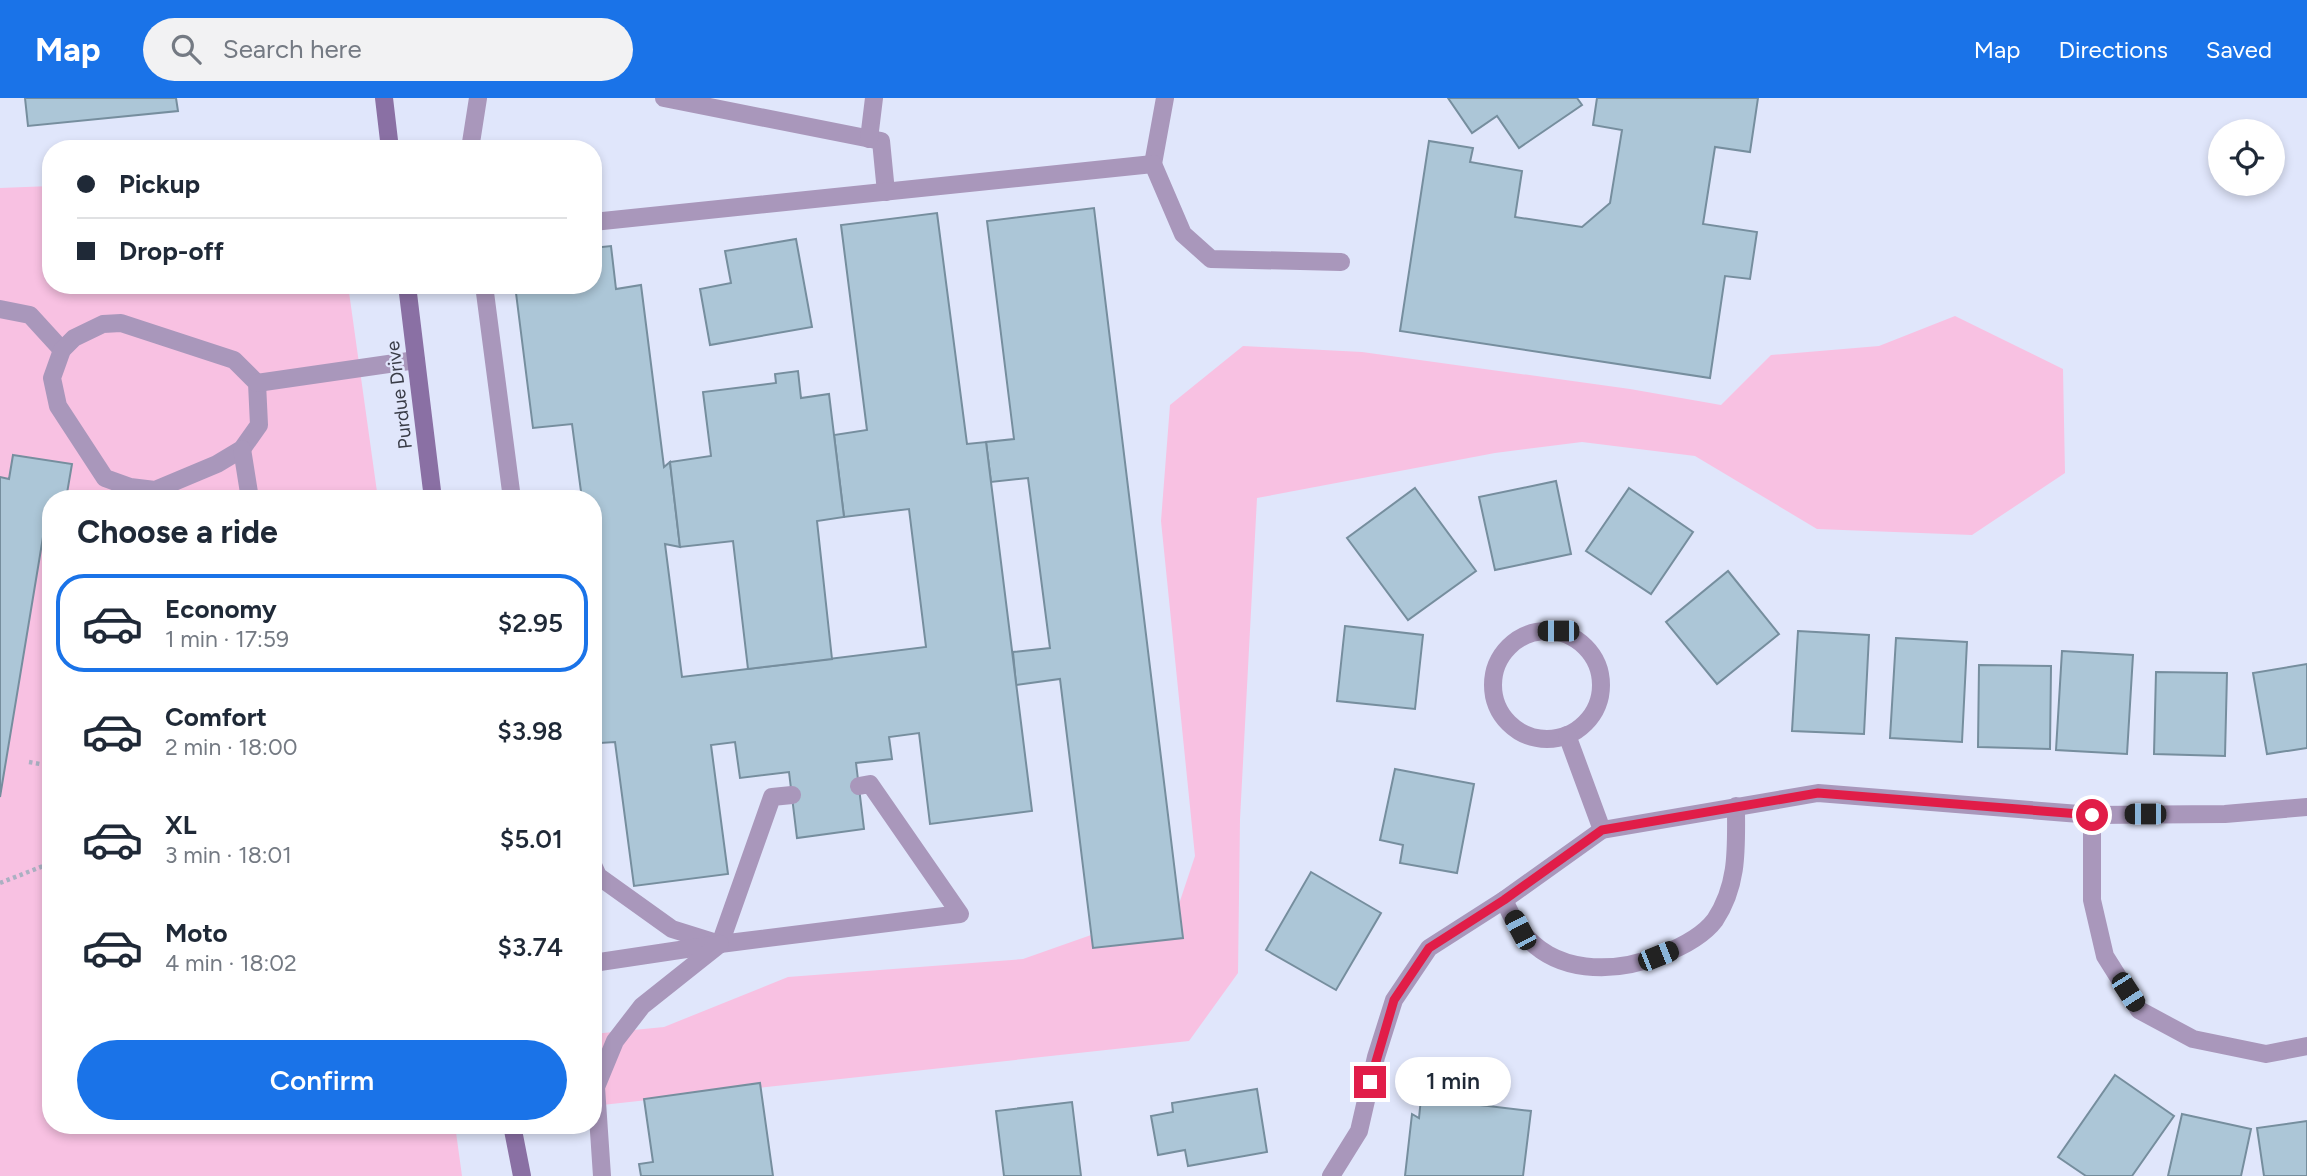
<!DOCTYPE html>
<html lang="en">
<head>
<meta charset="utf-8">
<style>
  :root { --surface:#fff; --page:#f2f2f3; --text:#1f2937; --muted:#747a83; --line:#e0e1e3; --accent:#1a73e8 }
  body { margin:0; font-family:Figtree,sans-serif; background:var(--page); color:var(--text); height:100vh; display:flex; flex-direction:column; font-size:26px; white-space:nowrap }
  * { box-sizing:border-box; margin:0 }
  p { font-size:23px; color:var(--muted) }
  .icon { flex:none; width:38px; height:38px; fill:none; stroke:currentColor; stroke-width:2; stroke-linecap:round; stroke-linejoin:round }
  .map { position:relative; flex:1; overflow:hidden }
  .drawer { position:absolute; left:42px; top:392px; width:560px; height:644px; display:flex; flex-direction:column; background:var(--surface); border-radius:28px; box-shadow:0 4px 10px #0003 }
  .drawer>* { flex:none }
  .hud { position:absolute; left:42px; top:42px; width:560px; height:154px; border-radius:28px; box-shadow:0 4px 10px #0003; display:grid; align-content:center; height:154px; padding:0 35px; background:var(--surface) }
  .tools { position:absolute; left:2208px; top:21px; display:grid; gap:14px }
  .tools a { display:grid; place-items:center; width:77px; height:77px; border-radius:50%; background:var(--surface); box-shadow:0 4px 10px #0003; font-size:35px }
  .end { position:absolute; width:32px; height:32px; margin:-16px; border:9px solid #e11d48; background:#fff; box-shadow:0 0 0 4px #fff }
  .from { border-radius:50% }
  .bubble { position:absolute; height:49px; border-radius:24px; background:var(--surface); box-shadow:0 4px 10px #0003; font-size:23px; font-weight:600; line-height:49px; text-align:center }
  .car { position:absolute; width:21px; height:42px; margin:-21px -10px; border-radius:9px; box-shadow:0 0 5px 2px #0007; background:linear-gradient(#222 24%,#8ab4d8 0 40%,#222 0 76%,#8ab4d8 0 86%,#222 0) }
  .hud b { display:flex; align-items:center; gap:24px; height:66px; font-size:26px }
  .hud b+b { border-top:2px solid var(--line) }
  .hud i { width:18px; height:18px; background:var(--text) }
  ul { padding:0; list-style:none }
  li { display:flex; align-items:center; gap:21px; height:98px; margin:0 14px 10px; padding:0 21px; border:4px solid transparent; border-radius:28px }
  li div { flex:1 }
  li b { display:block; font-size:26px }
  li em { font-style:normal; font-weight:600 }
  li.selected { border-color:var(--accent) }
  li>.icon { width:63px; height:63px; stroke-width:1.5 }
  h2 { padding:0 35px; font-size:32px; line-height:84px }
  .action { display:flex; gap:14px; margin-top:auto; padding:14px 35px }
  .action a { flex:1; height:80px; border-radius:42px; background:var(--accent); color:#fff; font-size:28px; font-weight:600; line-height:80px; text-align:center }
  header { display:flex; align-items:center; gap:42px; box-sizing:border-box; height:98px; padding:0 35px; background:var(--accent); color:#fff }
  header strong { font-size:33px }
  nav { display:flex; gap:38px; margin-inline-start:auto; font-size:24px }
  .search { width:490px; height:63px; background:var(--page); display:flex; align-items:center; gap:18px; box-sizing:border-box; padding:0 24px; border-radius:38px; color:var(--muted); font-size:26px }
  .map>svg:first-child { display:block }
  .green { fill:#f8c1e2 }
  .building { fill:#acc6d7; stroke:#768e9e; stroke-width:2 }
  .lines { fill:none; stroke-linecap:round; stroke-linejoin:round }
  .path { stroke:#abb0c2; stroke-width:4.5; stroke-dasharray:3.5 3.5; stroke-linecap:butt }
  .lane { stroke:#a997bb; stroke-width:18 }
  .street { stroke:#a997bb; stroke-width:18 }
  .secondary { stroke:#8a70a4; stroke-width:18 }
  .route { stroke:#e11d48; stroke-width:9 }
  .labels { text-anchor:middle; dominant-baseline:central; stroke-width:5; stroke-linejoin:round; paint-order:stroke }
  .street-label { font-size:19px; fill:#393c47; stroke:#e0e6fb }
</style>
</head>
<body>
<header>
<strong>Map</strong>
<div class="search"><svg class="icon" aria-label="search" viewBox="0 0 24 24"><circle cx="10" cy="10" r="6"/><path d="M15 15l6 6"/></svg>Search here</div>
<nav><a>Map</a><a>Directions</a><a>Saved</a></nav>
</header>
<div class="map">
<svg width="2307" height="1078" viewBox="0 0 2307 1078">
  <rect width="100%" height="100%" fill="#e0e6fb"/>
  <g class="green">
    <polygon points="51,88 51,187 348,187 378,401 51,401 51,1027 455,1027 462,1078 0,1078 0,90"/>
    <polygon points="1955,218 2063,271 2065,375 1972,437 1817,431 1695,358 1582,344 1495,355 1257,400 1240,721 1238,875 1189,943 593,1008 593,936 664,929 788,879 1023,861 1179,806 1195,758 1161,423 1170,307 1243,248 1362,254 1630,291 1721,307 1771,257 1879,248"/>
  </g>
  <g class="building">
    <polygon points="25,0 176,0 178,13 28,28"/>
    <polygon points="1448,0 1577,0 1582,7 1519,50 1497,18 1472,35"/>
    <polygon points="1597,0 1758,0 1750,54 1715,49 1703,126 1757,134 1750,181 1725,178 1710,280 1400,233 1429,43 1473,50 1470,64 1522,73 1515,119 1582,129 1610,105 1622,32 1593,27"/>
    <polygon points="1094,110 1183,840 1093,850 1060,581 1016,587 1013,554 1050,550 1028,380 991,384 986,344 1014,341 987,123"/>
    <polygon points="937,115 967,346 986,344 1032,713 930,726 919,635 889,639 892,661 856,665 864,731 797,740 789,674 740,680 735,644 711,647 728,776 634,788 615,644 600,645 593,595 593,401 582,401 572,326 533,330 515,187 593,187 593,150 611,148 616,191 641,187 664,369 670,364 680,449 665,446 682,579 926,549 909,411 844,419 834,337 867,332 841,127"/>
    <polygon points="796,141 812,229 710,247 700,191 731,185 725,153"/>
    <polygon points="798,273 801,300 829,296 844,419 817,423 832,561 748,571 733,443 680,449 670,364 711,358 703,294 776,285 775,276"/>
    <polygon points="13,357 72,366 66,401 51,401 51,422 46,421 0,699 0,379 9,381"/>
    <polygon points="1556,383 1571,456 1495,472 1479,399"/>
    <polygon points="1415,390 1476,473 1408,522 1347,440"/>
    <polygon points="1629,390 1693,434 1651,496 1586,453"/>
    <polygon points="1728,473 1779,536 1717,586 1666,524"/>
    <polygon points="1345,528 1423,537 1415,611 1337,603"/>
    <polygon points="1798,533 1869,537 1864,636 1792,633"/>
    <polygon points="1896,540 1967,544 1962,644 1890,640"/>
    <polygon points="2062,553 2133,557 2127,656 2056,652"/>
    <polygon points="2307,566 2307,650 2267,656 2253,575"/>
    <polygon points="1979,567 2051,568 2050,651 1978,649"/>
    <polygon points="2156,574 2227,575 2225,658 2154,656"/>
    <polygon points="1395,671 1474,686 1457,775 1400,765 1403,747 1380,742"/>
    <polygon points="1311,774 1381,815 1336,892 1266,852"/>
    <polygon points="2115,977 2174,1018 2132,1078 2086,1078 2058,1059"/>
    <polygon points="760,985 773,1078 641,1078 639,1066 653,1064 644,1001"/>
    <polygon points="1257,991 1267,1054 1188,1068 1185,1052 1158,1057 1151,1018 1173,1014 1172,1005"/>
    <polygon points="1421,1000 1531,1013 1523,1078 1405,1078 1412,1016 1419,1020"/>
    <polygon points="1072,1004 1081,1078 1004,1078 996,1013"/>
    <polygon points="2182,1016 2251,1031 2241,1078 2168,1078"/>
    <polygon points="2307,1023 2307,1078 2264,1078 2257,1030"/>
  </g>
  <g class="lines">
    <g class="path">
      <polyline points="29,664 51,668"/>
      <polyline points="0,785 51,765"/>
    </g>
    <g class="lane">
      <polyline points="664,0 881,43 886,94"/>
      <polyline points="869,41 874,0"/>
      <polyline points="470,51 478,0"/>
      <polyline points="1153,66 1165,0"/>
      <polyline points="593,124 1153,66 1183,136 1211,161 1341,164"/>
      <polyline points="484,187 512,401"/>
      <polyline points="0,211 30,217 62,252"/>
      <polygon points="121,225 234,262 257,285 259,327 242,351 217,366 155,392 130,389 105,380 58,308 52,280 62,252 74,240 103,226"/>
      <polyline points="257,285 416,262"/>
      <polyline points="242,351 250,401"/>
      <polyline points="792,697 772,699 720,846 960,816 870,686 859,688"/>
      <polyline points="593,767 598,778 672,831 720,846"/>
      <polyline points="593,865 713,847"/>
      <polyline points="602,1078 596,989 615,943 642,908 720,846"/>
    </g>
    <g class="street">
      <circle cx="1547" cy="587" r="54"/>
      <polyline points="1567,637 1602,732"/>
      <polyline points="2092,717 2092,802 2105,858 2139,912 2193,941 2266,956 2307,948"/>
      <path d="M1504,802C1509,812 1513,823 1520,831C1553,877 1614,876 1661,857C1679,850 1703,838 1715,822C1739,786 1736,748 1736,708"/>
      <polyline points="1331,1078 1359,1033 1376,959 1394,902 1429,850 1504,802 1602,732 1818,695 2092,717 2225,716 2307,709"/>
    </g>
    <g class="secondary">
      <polyline points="384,0 390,51"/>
      <polyline points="407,187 433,401"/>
      <polyline points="512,1027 522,1078"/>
    </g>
  </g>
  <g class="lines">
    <polyline class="route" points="1370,984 1394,902 1429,850 1504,802 1602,732 1818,695 2092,717"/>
  </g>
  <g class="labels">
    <g class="street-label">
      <text transform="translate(399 297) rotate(-97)">Purdue Drive</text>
    </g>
  </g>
</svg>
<div class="tools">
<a><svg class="icon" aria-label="locate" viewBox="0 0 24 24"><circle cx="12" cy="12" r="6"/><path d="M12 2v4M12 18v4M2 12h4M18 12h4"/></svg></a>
</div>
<i class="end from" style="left:2092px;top:717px"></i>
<i class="end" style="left:1370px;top:984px"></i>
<div class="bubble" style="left:1395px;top:959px;width:116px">1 min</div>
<i class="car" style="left:1558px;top:533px;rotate:270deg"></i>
<i class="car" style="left:2145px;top:716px;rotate:270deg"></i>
<i class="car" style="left:1520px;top:832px;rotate:332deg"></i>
<i class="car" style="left:1658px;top:858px;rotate:68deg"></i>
<i class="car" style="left:2128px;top:894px;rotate:147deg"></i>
<div class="hud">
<b><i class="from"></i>Pickup</b>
<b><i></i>Drop-off</b>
</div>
<section class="drawer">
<h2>Choose a ride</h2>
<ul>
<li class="selected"><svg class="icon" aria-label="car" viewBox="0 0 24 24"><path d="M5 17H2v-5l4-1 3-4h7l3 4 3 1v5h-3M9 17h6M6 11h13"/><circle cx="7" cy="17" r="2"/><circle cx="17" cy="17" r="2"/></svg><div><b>Economy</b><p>1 min · 17:59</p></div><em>$2.95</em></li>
<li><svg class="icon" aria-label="car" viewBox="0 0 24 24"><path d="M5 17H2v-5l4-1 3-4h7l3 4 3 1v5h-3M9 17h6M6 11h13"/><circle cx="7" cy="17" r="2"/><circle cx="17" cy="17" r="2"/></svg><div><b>Comfort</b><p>2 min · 18:00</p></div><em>$3.98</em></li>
<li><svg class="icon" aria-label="car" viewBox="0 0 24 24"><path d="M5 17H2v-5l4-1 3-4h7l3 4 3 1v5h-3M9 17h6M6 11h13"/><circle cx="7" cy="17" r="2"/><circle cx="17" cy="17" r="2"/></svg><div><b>XL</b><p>3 min · 18:01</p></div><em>$5.01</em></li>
<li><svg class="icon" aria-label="car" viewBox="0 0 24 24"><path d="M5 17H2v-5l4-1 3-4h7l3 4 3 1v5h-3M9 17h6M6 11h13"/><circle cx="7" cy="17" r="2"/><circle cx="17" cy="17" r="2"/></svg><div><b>Moto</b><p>4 min · 18:02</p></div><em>$3.74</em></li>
</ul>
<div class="action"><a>Confirm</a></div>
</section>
</div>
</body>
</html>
